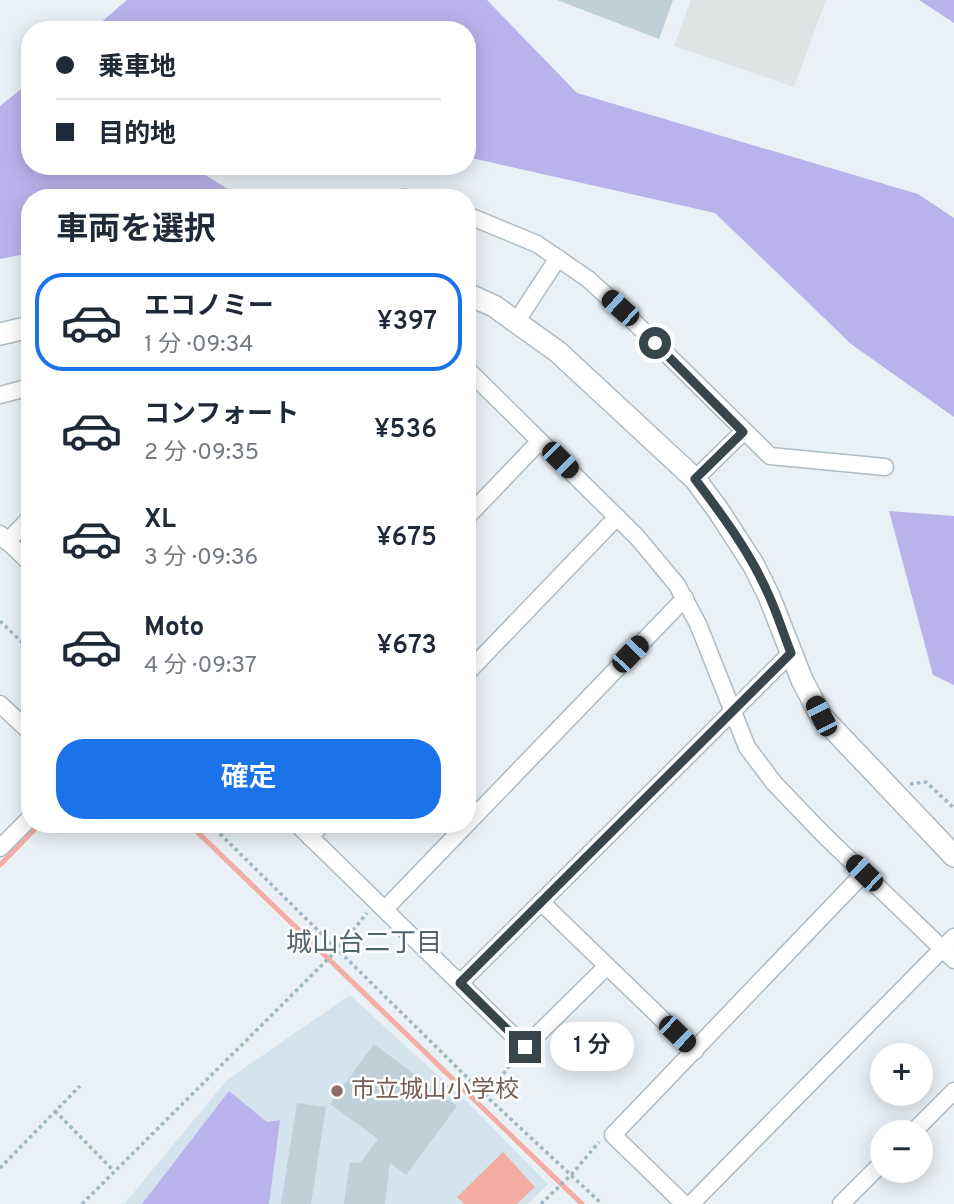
<!DOCTYPE html>
<html lang="ja">
<head>
<meta charset="utf-8">
<style>
  :root { --surface:#fff; --page:#f6f6f7; --text:#1f2937; --muted:#747a83; --line:#e0e1e3; --accent:#1a73e8 }
  body { margin:0; font-family:Overpass,"Noto Sans JP",sans-serif; background:var(--page); color:var(--text); height:100vh; display:flex; flex-direction:column; font-size:26px; white-space:nowrap }
  * { box-sizing:border-box; margin:0 }
  p { font-size:23px; color:var(--muted) }
  .icon { flex:none; width:38px; height:38px; fill:none; stroke:currentColor; stroke-width:2; stroke-linecap:round; stroke-linejoin:round }
  .map { position:relative; flex:1; overflow:hidden }
  .details { position:absolute; left:21px; top:189px; width:455px; height:644px; display:flex; flex-direction:column; background:var(--surface); border-radius:28px; box-shadow:0 4px 18px #0003 }
  .details>* { flex:none }
  .banner { position:absolute; left:21px; top:21px; width:455px; height:154px; border-radius:28px; box-shadow:0 4px 18px #0003; display:grid; align-content:center; height:154px; padding:0 35px; background:var(--surface) }
  .buttons { position:absolute; left:870px; top:1043px; display:grid; gap:14px }
  .buttons a { display:grid; place-items:center; width:63px; height:63px; border-radius:50%; background:var(--surface); box-shadow:0 4px 18px #0003; font-size:35px }
  .end { position:absolute; width:32px; height:32px; margin:-16px; border:9px solid #38454a; background:#fff; box-shadow:0 0 0 4px #fff }
  .from { border-radius:50% }
  .bubble { position:absolute; height:49px; border-radius:24px; background:var(--surface); box-shadow:0 4px 18px #0003; font-size:23px; font-weight:600; line-height:49px; text-align:center }
  .car { position:absolute; width:21px; height:42px; margin:-21px -10px; border-radius:9px; box-shadow:0 0 5px 2px #0007; background:linear-gradient(#222 24%,#8ab4d8 0 40%,#222 0 76%,#8ab4d8 0 86%,#222 0) }
  .banner b { display:flex; align-items:center; gap:24px; height:66px; font-size:26px }
  .banner b+b { border-top:2px solid var(--line) }
  .banner i { width:18px; height:18px; background:var(--text) }
  ul { padding:0; list-style:none }
  li { display:flex; align-items:center; gap:21px; height:98px; margin:0 14px 10px; padding:0 21px; border:4px solid transparent; border-radius:28px }
  li div { flex:1 }
  li b { display:block; font-size:26px }
  li em { font-style:normal; font-weight:600 }
  li.selected { border-color:var(--accent) }
  li>.icon { width:63px; height:63px; stroke-width:1.5 }
  h2 { padding:0 35px; font-size:32px; line-height:84px }
  .action { display:flex; gap:14px; margin-top:auto; padding:14px 35px }
  .action a { flex:1; height:80px; border-radius:28px; background:var(--accent); color:#fff; font-size:28px; font-weight:600; line-height:80px; text-align:center }
  .map>svg:first-child { display:block }
  .education { fill:#d4e4ef }
  .green { fill:#bab2eb }
  .parking { fill:#dfe3e4 }
  .water { fill:#f3ada5 }
  .lines { fill:none; stroke-linecap:round; stroke-linejoin:round }
  .stream { stroke:#f3ada5; stroke-width:5 }
  .building { fill:#bfd0d8 }
  .minor-casing { stroke:#acbbc2; stroke-width:19 }
  .tertiary-casing { stroke:#acbbc2; stroke-width:24 }
  .path { stroke:#9db7c4; stroke-width:3.5; stroke-dasharray:3.5 3.5; stroke-linecap:butt }
  .minor { stroke:#fff; stroke-width:16 }
  .tertiary { stroke:#fff; stroke-width:21 }
  .route { stroke:#38454a; stroke-width:9 }
  .education-dot { fill:#8d6e63; stroke:#fff; stroke-width:2.5 }
  .labels { text-anchor:middle; dominant-baseline:central; stroke-width:5; stroke-linejoin:round; paint-order:stroke }
  .education-label { font-size:24px; fill:#785e54; stroke:#fff; text-anchor:start }
  .neighbourhood-label { font-size:26px; fill:#4e656d; stroke:#fff }
</style>
</head>
<body>
<div class="map">
<svg width="954" height="1204" viewBox="0 0 954 1204">
  <rect width="100%" height="100%" fill="#eaf1f6"/>
  <polygon class="education" points="350,995 468,1103 548,1184 528,1204 124,1204 227,1080"/>
  <g class="green">
    <polygon points="127,0 487,0 577,93 918,194 954,218 954,417 851,344 715,213 467,157 467,30 92,30"/>
    <polygon points="919,0 954,0 954,23"/>
    <polygon points="30,82 30,166 191,166 242,198 30,198 30,253 0,259 0,106"/>
    <polygon points="889,511 954,516 954,685 933,675"/>
    <polygon points="229,1091 267,1122 280,1120 269,1204 142,1204"/>
  </g>
  <polygon class="parking" points="691,0 826,0 794,87 674,46"/>
  <polygon class="water" points="503,1152 535,1187 517,1204 464,1204 457,1197"/>
  <g class="lines">
    <g class="stream">
      <polyline points="189,824 582,1204"/>
      <polyline points="0,865 40,824"/>
    </g>
  </g>
  <g class="building">
    <polygon points="557,0 673,0 659,39"/>
    <polygon points="374,1044 457,1106 406,1175 390,1163 385,1204 344,1204 350,1162 360,1163 378,1139 330,1104"/>
    <polygon points="297,1103 326,1107 311,1204 281,1204"/>
  </g>
  <g class="lines">
    <g class="minor-casing">
      <g id="minor">
        <polyline points="402,198 406,198"/>
        <polyline points="467,215 537,244 588,279 620,308 770,456 885,467"/>
        <polyline points="516,322 558,258"/>
        <polyline points="467,369 637,537 677,585 698,624 747,747 774,783 824,835 954,960"/>
        <polyline points="0,395 30,387"/>
        <polyline points="695,479 743,432"/>
        <polyline points="467,517 540,441"/>
        <polyline points="0,534 30,563"/>
        <polyline points="7,542 30,518"/>
        <polyline points="467,673 617,517"/>
        <polyline points="0,704 30,732"/>
        <polyline points="297,824 525,1047 607,966"/>
        <polyline points="467,824 685,598"/>
        <polyline points="310,837 322,824"/>
        <polyline points="0,848 30,818"/>
        <polyline points="541,902 695,1051"/>
        <polyline points="385,909 467,824"/>
        <polyline points="460,983 791,653"/>
        <polyline points="913,1132 954,1091"/>
        <polyline points="684,1204 613,1135 864,873"/>
        <polyline points="691,1204 954,937"/>
        <polyline points="841,1204 882,1163"/>
      </g>
    </g>
    <g class="tertiary-casing">
      <g id="tertiary">
        <polyline points="467,294 494,306 558,352 695,479 718,510 753,564 769,596 802,680 821,716 954,856"/>
        <polyline points="0,334 30,327"/>
      </g>
    </g>
    <g class="path">
      <polyline points="0,621 30,650"/>
      <polyline points="910,784 926,782 954,808"/>
      <polyline points="210,824 486,1096 602,1204"/>
      <polyline points="486,1096 515,1059"/>
      <polyline points="55,1111 114,1171"/>
      <polyline points="0,1168 80,1086"/>
      <polyline points="82,1204 338,949 367,913"/>
      <polyline points="541,1204 572,1174 599,1142"/>
    </g>
    <use href="#minor" class="minor"/>
    <use href="#tertiary" class="tertiary"/>
  </g>
  <g class="lines">
    <path class="route" d="M525,1047L460,983L791,653C784,635 778,616 770,598C752,555 723,516 695,479L743,432L655,343"/>
  </g>
  <circle class="education-dot" cx="337" cy="1091" r="7"/>
  <g class="labels">
    <g class="education-label">
      <text x="351" y="1091">市立城山小学校</text>
    </g>
    <g class="neighbourhood-label">
      <text x="364" y="944">城山台二丁目</text>
    </g>
  </g>
</svg>
<div class="buttons">
<a>+</a>
<a>−</a>
</div>
<i class="end from" style="left:655px;top:343px"></i>
<i class="end" style="left:525px;top:1047px"></i>
<div class="bubble" style="left:550px;top:1022px;width:84px">1 分</div>
<i class="car" style="left:620px;top:308px;rotate:312deg"></i>
<i class="car" style="left:560px;top:460px;rotate:135deg"></i>
<i class="car" style="left:630px;top:654px;rotate:44deg"></i>
<i class="car" style="left:821px;top:716px;rotate:333deg"></i>
<i class="car" style="left:864px;top:873px;rotate:314deg"></i>
<i class="car" style="left:677px;top:1034px;rotate:134deg"></i>
<div class="banner">
<b><i class="from"></i>乗車地</b>
<b><i></i>目的地</b>
</div>
<section class="details">
<h2>車両を選択</h2>
<ul>
<li class="selected"><svg class="icon" aria-label="car" viewBox="0 0 24 24"><path d="M5 17H2v-5l4-1 3-4h7l3 4 3 1v5h-3M9 17h6M6 11h13"/><circle cx="7" cy="17" r="2"/><circle cx="17" cy="17" r="2"/></svg><div><b>エコノミー</b><p>1 分 · 09:34</p></div><em>¥397</em></li>
<li><svg class="icon" aria-label="car" viewBox="0 0 24 24"><path d="M5 17H2v-5l4-1 3-4h7l3 4 3 1v5h-3M9 17h6M6 11h13"/><circle cx="7" cy="17" r="2"/><circle cx="17" cy="17" r="2"/></svg><div><b>コンフォート</b><p>2 分 · 09:35</p></div><em>¥536</em></li>
<li><svg class="icon" aria-label="car" viewBox="0 0 24 24"><path d="M5 17H2v-5l4-1 3-4h7l3 4 3 1v5h-3M9 17h6M6 11h13"/><circle cx="7" cy="17" r="2"/><circle cx="17" cy="17" r="2"/></svg><div><b>XL</b><p>3 分 · 09:36</p></div><em>¥675</em></li>
<li><svg class="icon" aria-label="car" viewBox="0 0 24 24"><path d="M5 17H2v-5l4-1 3-4h7l3 4 3 1v5h-3M9 17h6M6 11h13"/><circle cx="7" cy="17" r="2"/><circle cx="17" cy="17" r="2"/></svg><div><b>Moto</b><p>4 分 · 09:37</p></div><em>¥673</em></li>
</ul>
<div class="action"><a>確定</a></div>
</section>
</div>
</body>
</html>
